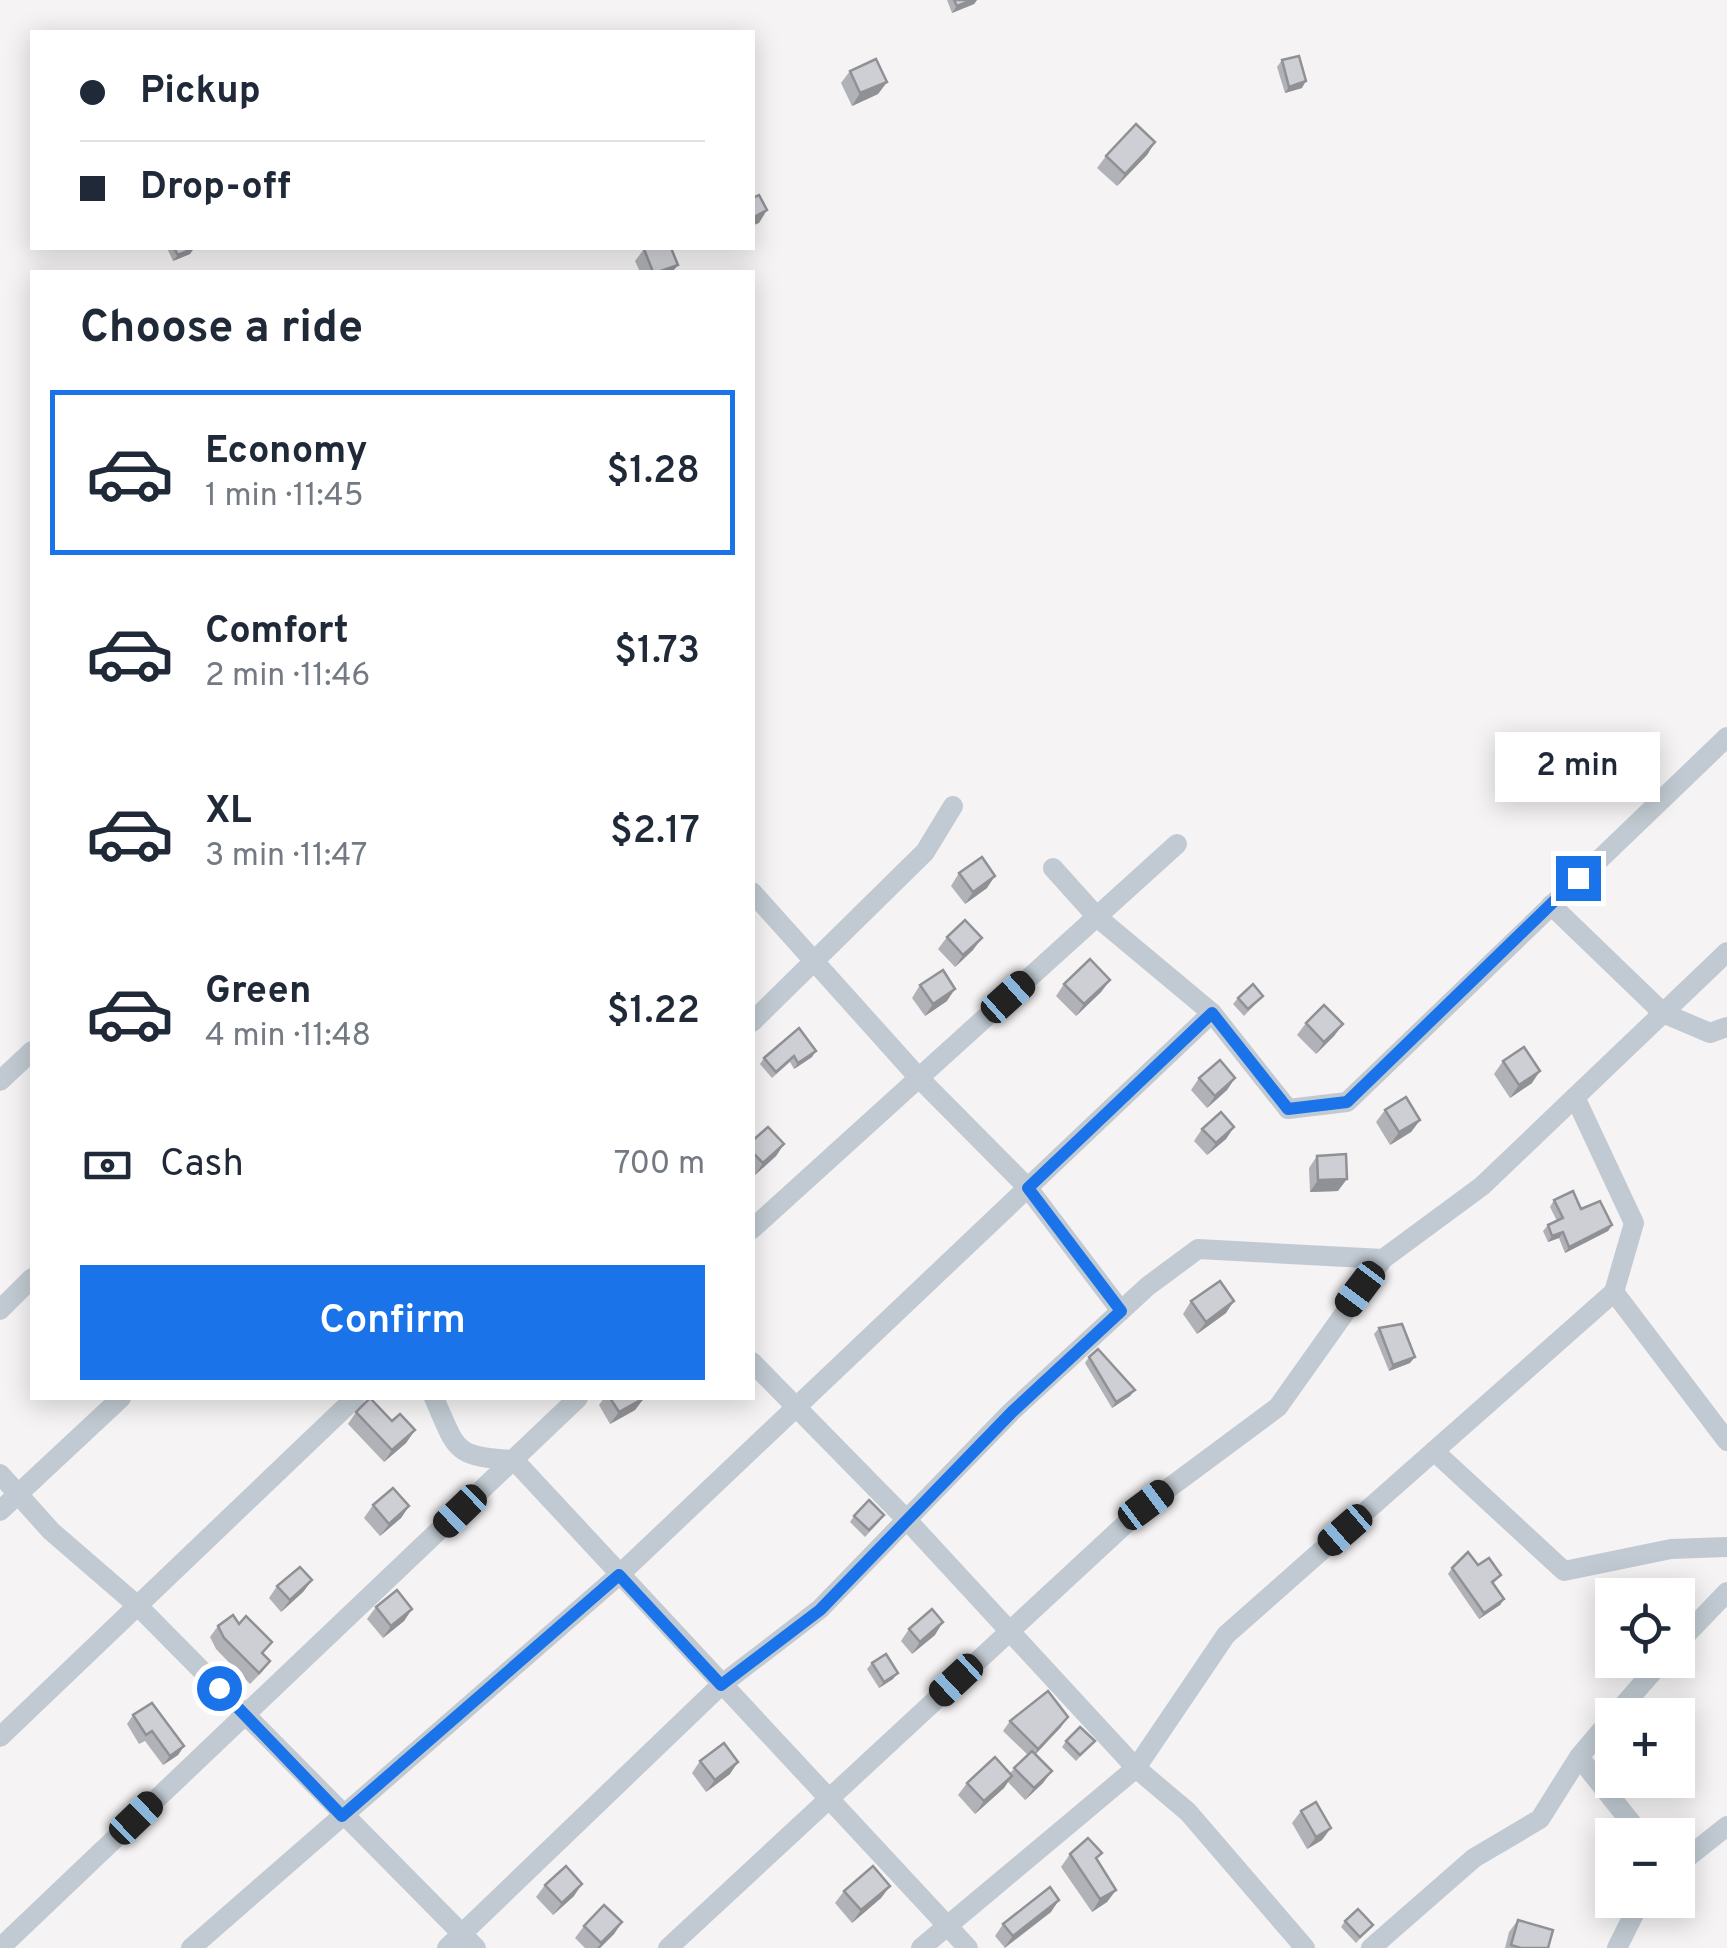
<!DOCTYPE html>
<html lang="en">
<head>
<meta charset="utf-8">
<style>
  :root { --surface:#fff; --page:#f2f2f3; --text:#1f2937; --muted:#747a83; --line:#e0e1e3; --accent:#1a73e8 }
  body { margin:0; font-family:Overpass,sans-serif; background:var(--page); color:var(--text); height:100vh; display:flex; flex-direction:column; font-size:38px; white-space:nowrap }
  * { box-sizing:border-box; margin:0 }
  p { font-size:32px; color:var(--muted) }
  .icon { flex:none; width:55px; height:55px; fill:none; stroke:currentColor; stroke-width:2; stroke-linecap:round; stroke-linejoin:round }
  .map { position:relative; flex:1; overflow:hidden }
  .sheet { position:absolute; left:30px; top:270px; width:725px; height:1130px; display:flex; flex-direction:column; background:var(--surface); border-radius:0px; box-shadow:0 5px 25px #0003 }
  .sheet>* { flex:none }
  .top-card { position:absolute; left:30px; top:30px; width:725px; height:220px; border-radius:0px; box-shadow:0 5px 25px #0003; display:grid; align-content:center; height:220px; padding:0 50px; background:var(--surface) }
  .controls { position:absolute; left:1595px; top:1578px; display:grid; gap:20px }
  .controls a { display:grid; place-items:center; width:100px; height:100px; border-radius:0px; background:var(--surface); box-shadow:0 5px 25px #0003; font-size:50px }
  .end { position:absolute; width:45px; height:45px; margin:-22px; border:12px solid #1a73e8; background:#fff; box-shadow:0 0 0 5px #fff }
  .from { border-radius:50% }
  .bubble { position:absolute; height:70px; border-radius:0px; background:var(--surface); box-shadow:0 5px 25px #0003; font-size:32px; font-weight:600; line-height:70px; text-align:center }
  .car { position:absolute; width:30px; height:60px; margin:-30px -15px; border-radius:12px; box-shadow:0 0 8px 2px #0007; background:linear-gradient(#222 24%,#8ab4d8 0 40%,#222 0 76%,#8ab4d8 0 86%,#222 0) }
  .top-card b { display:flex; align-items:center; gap:35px; height:95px; font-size:38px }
  .top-card b+b { border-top:2px solid var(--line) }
  .top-card i { width:25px; height:25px; background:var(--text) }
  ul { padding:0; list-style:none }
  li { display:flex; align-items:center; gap:30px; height:165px; margin:0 20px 15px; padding:0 30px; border:5px solid transparent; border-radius:0px }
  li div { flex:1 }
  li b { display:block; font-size:38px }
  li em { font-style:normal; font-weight:600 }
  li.selected { border-color:var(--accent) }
  li>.icon { width:90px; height:90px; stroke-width:1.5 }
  h2 { padding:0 50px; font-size:45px; line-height:120px }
  .pay { display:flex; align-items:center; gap:25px; height:110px; padding:0 50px; font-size:38px }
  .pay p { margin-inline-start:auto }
  .action { display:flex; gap:20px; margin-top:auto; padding:20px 50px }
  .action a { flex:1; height:115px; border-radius:0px; background:var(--accent); color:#fff; font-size:40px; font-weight:600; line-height:115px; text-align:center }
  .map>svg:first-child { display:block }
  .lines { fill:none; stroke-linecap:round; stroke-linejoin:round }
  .minor { stroke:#c1cad2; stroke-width:20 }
  .wall { fill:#b0b2b7 }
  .shaded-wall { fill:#909195 }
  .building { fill:#cdcfd5; stroke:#909195; stroke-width:2.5 }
  .route { stroke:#1a73e8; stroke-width:12 }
</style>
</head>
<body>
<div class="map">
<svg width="1727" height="1948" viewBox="0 0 1727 1948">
  <rect width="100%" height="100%" fill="#f5f3f3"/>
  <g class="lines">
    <g class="minor">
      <polyline points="1053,868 1097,917 1212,1013 1288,1109 1347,1102 1727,737"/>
      <polyline points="752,892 919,1078 1028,1188 1121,1311"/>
      <polyline points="1551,905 1663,1013 1710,1033 1727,1027"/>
      <polyline points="752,1022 925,852 953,806"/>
      <polyline points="0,1081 32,1051"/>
      <polyline points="1575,1097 1634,1223 1614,1292 1727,1441"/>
      <polyline points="752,1229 1177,844"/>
      <polyline points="0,1310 32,1278"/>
      <polyline points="752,1362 907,1520 1136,1768 1188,1812 1305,1948"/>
      <path d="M434,1398C457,1449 452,1457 514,1460L968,1948"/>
      <polyline points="1434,1451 1564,1571 1671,1549 1727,1547"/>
      <polyline points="0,1474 51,1531 139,1607 476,1948"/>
      <polyline points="0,1511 121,1398"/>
      <polyline points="1678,1643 1727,1592"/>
      <polyline points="1615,1715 1663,1660"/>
      <polyline points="0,1737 355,1398"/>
      <polyline points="1579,1757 1641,1835"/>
      <polyline points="1678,1865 1727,1826"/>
      <polyline points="0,1948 578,1398"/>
      <polyline points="191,1948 619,1575 1212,1013"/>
      <polyline points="447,1948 721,1685 820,1609 1011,1412 1148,1286 1198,1249 1383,1259"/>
      <polyline points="668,1948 1146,1505 1278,1407 1383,1259 1482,1186 1727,952"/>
      <polyline points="921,1948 1136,1768 1226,1635 1614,1292"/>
      <polyline points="1371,1948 1474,1858 1540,1819 1579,1757 1612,1718"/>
      <polyline points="1617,1948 1641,1900"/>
    </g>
  </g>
  <g class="wall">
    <polygon points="947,0 977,0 974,4 952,13"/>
    <polygon points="1282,60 1302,88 1285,93 1277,67"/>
    <polygon points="850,71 887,82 878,94 852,106 841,83"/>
    <polygon points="1155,142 1147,155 1117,186 1097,168 1106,156"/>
    <polygon points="167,248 194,248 190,254 173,261"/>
    <polygon points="644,249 678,265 672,272 640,272 635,261"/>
    <polygon points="959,873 987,888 965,904 951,886"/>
    <polygon points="947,937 973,950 955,967 938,949"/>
    <polygon points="1110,980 1101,992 1076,1016 1056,996 1064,984"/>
    <polygon points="920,985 947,1001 925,1016 912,998"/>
    <polygon points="1263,996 1244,1016 1233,1004 1238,998"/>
    <polygon points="1306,1023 1343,1024 1334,1036 1316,1054 1297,1035"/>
    <polygon points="812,1057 794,1069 790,1062 772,1078 760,1064 764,1058"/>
    <polygon points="1503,1061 1532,1083 1510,1098 1494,1074"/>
    <polygon points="1199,1078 1235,1078 1227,1090 1207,1108 1191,1090"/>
    <polygon points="1385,1110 1420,1120 1411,1132 1390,1145 1376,1122"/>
    <polygon points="1234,1127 1226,1139 1207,1155 1194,1141 1202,1129"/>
    <polygon points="752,1141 784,1144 776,1156 755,1175 752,1173"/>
    <polygon points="1317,1156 1338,1191 1310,1192 1309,1168"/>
    <polygon points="1554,1200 1581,1209 1612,1225 1608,1231 1565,1253 1559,1238 1548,1242 1543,1231 1548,1225 1557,1221 1550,1207"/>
    <polygon points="1191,1301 1226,1313 1197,1334 1183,1314"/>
    <polygon points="1379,1328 1410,1363 1389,1371 1374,1334"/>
    <polygon points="1089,1357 1135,1390 1130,1396 1112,1408 1085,1363"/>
    <polygon points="604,1398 644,1398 635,1410 610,1424 599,1405"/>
    <polygon points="356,1412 392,1421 415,1430 406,1443 384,1462 348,1424"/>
    <polygon points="373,1505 409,1506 401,1518 380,1536 364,1518"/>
    <polygon points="854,1516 880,1521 865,1537 850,1522"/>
    <polygon points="1478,1565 1501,1575 1493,1584 1504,1599 1500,1605 1479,1619 1448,1574 1452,1568"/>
    <polygon points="312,1580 303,1592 281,1612 269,1598 277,1586"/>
    <polygon points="376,1607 412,1609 404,1621 383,1638 367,1619"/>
    <polygon points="218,1626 264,1654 270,1661 262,1672 250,1684 216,1649 210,1637"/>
    <polygon points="909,1629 935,1635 912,1654 901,1641"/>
    <polygon points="872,1663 893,1679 879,1688 867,1669"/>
    <polygon points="133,1715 184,1746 178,1755 163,1765 145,1741 139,1744 127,1724"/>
    <polygon points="1010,1721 1061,1727 1035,1754 1043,1783 1025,1800 1008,1782 1004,1788 975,1814 958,1795 967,1783 1010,1773 1028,1755 1003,1731"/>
    <polygon points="1066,1741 1095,1741 1076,1761 1062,1747"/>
    <polygon points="700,1761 730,1774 706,1792 692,1773"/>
    <polygon points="1301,1811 1322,1840 1307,1849 1292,1823"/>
    <polygon points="1070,1854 1097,1860 1116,1890 1107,1902 1092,1912 1061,1867"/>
    <polygon points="545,1885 574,1896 553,1915 536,1897"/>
    <polygon points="890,1886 881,1898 852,1923 835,1903 844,1891"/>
    <polygon points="1051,1912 1005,1948 995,1936 1003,1924"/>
    <polygon points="1518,1920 1548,1948 1505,1948 1509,1932"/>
    <polygon points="1345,1921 1373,1925 1356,1943 1341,1927"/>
    <polygon points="622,1922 614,1934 600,1948 585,1948 575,1938 584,1926"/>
  </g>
  <g class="shaded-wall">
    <polygon points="972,0 977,0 974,4 952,13 957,6"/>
    <polygon points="1306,81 1302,88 1285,93 1289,87"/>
    <polygon points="887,82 878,94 852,106 860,93"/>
    <polygon points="1155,142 1147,155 1117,186 1125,174"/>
    <polygon points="767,210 759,223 752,226 752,218"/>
    <polygon points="194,248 190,254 173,261 178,255"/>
    <polygon points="678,265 672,272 658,272"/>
    <polygon points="995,876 987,888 965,904 973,892"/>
    <polygon points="982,938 973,950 955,967 963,955"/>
    <polygon points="1110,980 1101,992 1076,1016 1084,1004"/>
    <polygon points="955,989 947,1001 925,1016 933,1004"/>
    <polygon points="1343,1024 1334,1036 1316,1054 1324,1042"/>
    <polygon points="816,1051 812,1057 794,1069 798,1063"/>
    <polygon points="1540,1071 1532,1083 1510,1098 1519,1085"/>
    <polygon points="1235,1078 1227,1090 1207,1108 1215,1096"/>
    <polygon points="1420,1120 1411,1132 1390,1145 1399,1132"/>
    <polygon points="1234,1127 1226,1139 1207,1155 1216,1143"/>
    <polygon points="784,1144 776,1156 755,1175 763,1163"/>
    <polygon points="1347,1179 1338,1191 1310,1192 1318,1180"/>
    <polygon points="1612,1225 1608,1231 1565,1253 1569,1247"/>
    <polygon points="1563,1232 1559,1238 1548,1242 1552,1236"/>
    <polygon points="1234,1301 1226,1313 1197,1334 1206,1322"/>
    <polygon points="1415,1357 1410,1363 1389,1371 1393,1365"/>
    <polygon points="1135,1390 1130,1396 1112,1408 1116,1402"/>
    <polygon points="644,1398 635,1410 610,1424 619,1412"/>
    <polygon points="415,1430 406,1443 384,1462 392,1450"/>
    <polygon points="409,1506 401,1518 380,1536 389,1524"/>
    <polygon points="312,1580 303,1592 281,1612 290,1600"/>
    <polygon points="1504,1599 1500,1605 1479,1619 1484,1613"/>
    <polygon points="412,1609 404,1621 383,1638 391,1626"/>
    <polygon points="943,1622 935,1635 912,1654 920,1642"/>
    <polygon points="898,1673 893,1679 879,1688 884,1682"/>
    <polygon points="1068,1717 1061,1727 1032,1758 1038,1749"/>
    <polygon points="184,1746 178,1755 163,1765 170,1756"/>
    <polygon points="738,1762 730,1774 706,1792 715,1780"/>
    <polygon points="1052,1771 1043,1783 1025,1800 1034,1788"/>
    <polygon points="1012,1776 1004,1788 975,1814 984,1801"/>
    <polygon points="1331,1828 1322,1840 1307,1849 1316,1837"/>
    <polygon points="582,1884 574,1896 553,1915 562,1903"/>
    <polygon points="890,1886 881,1898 852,1923 861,1910"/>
    <polygon points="1116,1890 1107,1902 1092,1912 1100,1899"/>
    <polygon points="1059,1900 1051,1912 1004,1948 1013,1936"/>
    <polygon points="622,1922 614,1934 600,1948 597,1948"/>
  </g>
  <g class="building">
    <polygon points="954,0 972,0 957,6"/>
    <polygon points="1299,56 1306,81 1289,87 1282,60"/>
    <polygon points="876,59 887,82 860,93 850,71"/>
    <polygon points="1136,124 1155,142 1125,174 1106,156"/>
    <polygon points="759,195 767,210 752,218 752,198"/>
    <polygon points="174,248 194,248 178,255"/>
    <polygon points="647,248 671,248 678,265 658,272 653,272 644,249"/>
    <polygon points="982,857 995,876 973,892 959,873"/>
    <polygon points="965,920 982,938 963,955 947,937"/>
    <polygon points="1090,959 1110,980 1084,1004 1064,984"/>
    <polygon points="943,970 955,989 933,1004 920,985"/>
    <polygon points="1253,984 1263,996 1248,1009 1238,998"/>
    <polygon points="1324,1005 1343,1024 1324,1042 1306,1023"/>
    <polygon points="799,1028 816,1051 798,1063 794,1056 776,1072 764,1058"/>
    <polygon points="1524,1047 1540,1071 1519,1085 1503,1061"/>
    <polygon points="1220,1060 1235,1078 1215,1096 1199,1078"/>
    <polygon points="1406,1097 1420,1120 1399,1132 1385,1110"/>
    <polygon points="1221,1112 1234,1127 1216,1143 1202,1129"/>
    <polygon points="768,1127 784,1144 763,1163 752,1152 752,1141"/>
    <polygon points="1346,1154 1347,1179 1318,1180 1317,1156"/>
    <polygon points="1573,1191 1581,1209 1600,1201 1612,1225 1569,1247 1563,1232 1552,1236 1548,1225 1563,1218 1554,1200"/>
    <polygon points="1220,1281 1234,1301 1206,1322 1191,1301"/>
    <polygon points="1402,1324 1415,1357 1393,1365 1379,1328"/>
    <polygon points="1098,1349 1135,1390 1116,1402 1089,1357"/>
    <polygon points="370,1398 392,1421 400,1414 415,1430 392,1450 356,1412"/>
    <polygon points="610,1398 644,1398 619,1412"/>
    <polygon points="393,1488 409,1506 389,1524 373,1505"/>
    <polygon points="869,1500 884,1515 869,1530 854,1516"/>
    <polygon points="1468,1552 1478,1565 1489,1558 1501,1575 1492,1582 1504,1599 1484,1613 1452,1568"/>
    <polygon points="300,1567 312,1580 290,1600 277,1586"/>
    <polygon points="397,1590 412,1609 391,1626 376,1607"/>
    <polygon points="932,1609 943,1622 920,1642 909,1629"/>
    <polygon points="233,1615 239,1624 246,1616 272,1642 262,1653 270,1661 259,1673 224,1638 218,1626"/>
    <polygon points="886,1654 898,1673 884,1682 872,1663"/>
    <polygon points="1048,1691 1068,1717 1038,1749 1010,1721"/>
    <polygon points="152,1703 184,1746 170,1756 152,1731 146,1735 133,1715"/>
    <polygon points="1080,1727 1095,1741 1080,1755 1066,1741"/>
    <polygon points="724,1743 738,1762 715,1780 700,1761"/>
    <polygon points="1032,1751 1052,1771 1034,1788 1014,1768"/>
    <polygon points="995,1757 1012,1776 984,1801 967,1783"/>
    <polygon points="1316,1802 1331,1828 1316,1837 1301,1811"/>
    <polygon points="1088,1838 1102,1853 1096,1858 1116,1890 1100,1899 1070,1854"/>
    <polygon points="566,1866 582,1884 562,1903 545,1885"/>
    <polygon points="873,1866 890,1886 861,1910 844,1891"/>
    <polygon points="1050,1887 1059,1900 1013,1936 1003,1924"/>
    <polygon points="604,1905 622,1922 601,1943 584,1926"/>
    <polygon points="1358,1909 1373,1925 1360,1937 1345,1921"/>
    <polygon points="1518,1920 1553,1930 1548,1948 1521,1948 1511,1945"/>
  </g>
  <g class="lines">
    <polyline class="route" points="219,1688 342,1816 619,1575 721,1685 820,1610 1012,1412 1121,1311 1028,1188 1212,1013 1288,1109 1347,1102 1578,878"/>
  </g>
</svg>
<div class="controls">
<a><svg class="icon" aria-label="locate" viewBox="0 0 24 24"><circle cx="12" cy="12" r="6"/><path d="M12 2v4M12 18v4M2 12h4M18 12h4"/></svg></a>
<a>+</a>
<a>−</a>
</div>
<i class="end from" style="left:219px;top:1688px"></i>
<i class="end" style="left:1578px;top:878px"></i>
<div class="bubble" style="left:1495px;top:732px;width:165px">2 min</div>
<i class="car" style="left:1008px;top:997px;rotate:48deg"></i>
<i class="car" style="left:1360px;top:1289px;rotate:217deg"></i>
<i class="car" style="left:1146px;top:1505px;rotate:53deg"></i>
<i class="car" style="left:460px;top:1511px;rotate:226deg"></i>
<i class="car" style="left:1345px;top:1530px;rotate:229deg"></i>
<i class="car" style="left:956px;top:1680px;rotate:227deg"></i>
<i class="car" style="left:136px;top:1818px;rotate:46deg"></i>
<div class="top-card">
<b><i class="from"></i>Pickup</b>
<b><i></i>Drop-off</b>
</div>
<section class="sheet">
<h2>Choose a ride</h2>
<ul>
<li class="selected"><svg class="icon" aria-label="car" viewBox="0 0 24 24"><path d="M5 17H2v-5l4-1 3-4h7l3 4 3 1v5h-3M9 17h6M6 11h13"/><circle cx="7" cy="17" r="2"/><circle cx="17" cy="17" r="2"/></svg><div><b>Economy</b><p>1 min · 11:45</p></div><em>$1.28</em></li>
<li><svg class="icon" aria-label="car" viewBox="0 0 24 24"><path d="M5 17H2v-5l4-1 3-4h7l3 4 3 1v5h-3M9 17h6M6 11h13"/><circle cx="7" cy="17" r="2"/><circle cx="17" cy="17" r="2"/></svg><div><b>Comfort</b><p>2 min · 11:46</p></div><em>$1.73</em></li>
<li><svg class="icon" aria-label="car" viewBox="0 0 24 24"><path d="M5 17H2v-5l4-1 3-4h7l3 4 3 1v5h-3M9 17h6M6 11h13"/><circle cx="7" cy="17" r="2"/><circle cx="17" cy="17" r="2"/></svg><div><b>XL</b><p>3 min · 11:47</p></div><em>$2.17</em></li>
<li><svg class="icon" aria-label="car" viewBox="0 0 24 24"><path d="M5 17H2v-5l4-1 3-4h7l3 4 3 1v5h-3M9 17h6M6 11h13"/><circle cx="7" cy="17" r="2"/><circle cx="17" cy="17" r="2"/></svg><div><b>Green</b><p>4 min · 11:48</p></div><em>$1.22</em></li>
</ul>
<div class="pay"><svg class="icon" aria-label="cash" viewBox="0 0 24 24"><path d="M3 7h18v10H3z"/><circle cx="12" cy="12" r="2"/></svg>Cash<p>700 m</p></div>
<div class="action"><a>Confirm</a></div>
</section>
</div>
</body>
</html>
